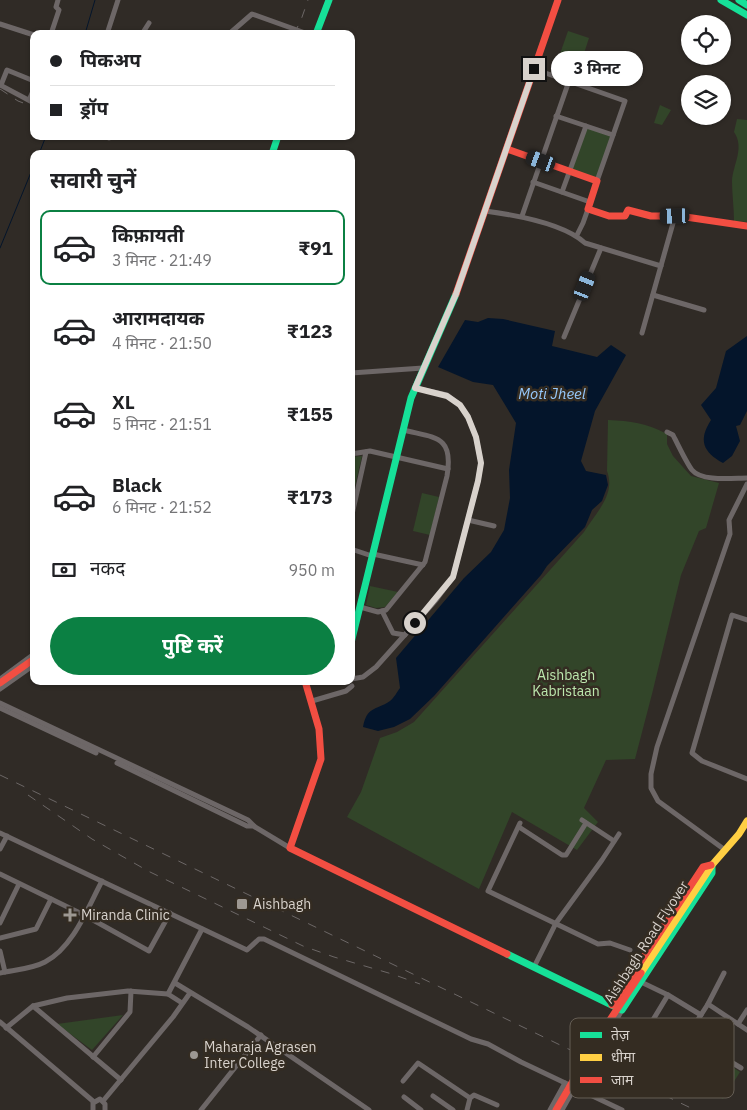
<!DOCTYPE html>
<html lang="hi">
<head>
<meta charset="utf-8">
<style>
  :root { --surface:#fff; --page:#f6f6f6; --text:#202124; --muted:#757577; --line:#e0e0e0; --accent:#0b8043 }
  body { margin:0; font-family:"IBM Plex Sans","Noto Sans Devanagari",sans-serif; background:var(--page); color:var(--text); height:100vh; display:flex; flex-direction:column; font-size:19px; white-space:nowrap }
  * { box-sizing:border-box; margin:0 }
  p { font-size:16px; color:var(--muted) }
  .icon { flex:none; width:28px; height:28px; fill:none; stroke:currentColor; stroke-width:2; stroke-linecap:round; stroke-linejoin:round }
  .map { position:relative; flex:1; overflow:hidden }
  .drawer { position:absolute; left:30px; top:150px; width:325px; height:535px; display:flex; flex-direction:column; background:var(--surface); border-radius:10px; box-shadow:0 1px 4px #0004 }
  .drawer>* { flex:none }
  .top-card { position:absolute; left:30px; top:30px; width:325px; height:110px; border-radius:10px; box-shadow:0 1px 4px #0004; display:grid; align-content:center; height:110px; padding:0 20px; background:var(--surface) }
  .controls { position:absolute; left:681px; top:15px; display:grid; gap:10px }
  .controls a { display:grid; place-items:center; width:50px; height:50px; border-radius:50%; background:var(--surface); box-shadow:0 1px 4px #0004; font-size:25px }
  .end { position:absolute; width:22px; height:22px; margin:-11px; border:6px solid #d8d2cc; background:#111; box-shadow:0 0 0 2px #111 }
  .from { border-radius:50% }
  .bubble { position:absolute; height:35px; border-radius:18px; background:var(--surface); box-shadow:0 1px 4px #0004; font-size:16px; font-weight:700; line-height:35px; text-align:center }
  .car { position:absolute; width:15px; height:30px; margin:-15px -8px; border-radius:6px; box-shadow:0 0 4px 1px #0007; background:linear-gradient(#222 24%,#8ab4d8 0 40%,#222 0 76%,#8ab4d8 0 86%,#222 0) }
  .top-card b { display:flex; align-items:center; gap:18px; height:48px; font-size:19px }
  .top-card b+b { border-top:1px solid var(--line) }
  .top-card i { width:12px; height:12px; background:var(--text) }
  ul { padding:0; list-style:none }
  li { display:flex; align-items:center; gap:15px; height:75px; margin:0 10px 8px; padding:0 10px; border:2px solid transparent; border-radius:10px }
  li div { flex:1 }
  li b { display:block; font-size:19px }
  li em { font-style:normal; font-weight:700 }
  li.current { border-color:var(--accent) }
  li>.icon { width:45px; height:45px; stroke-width:1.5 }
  h2 { padding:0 20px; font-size:22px; line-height:60px }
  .pay { display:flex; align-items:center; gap:12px; height:55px; padding:0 20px; font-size:19px }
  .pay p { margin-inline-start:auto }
  .action { display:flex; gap:10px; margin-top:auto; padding:10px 20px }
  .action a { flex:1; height:58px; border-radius:30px; background:var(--accent); color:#fff; font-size:20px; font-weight:700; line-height:58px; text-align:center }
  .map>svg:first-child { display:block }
  .green { fill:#324529 }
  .water { fill:#04152b }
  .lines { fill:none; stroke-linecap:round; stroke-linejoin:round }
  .stream { stroke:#04152b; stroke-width:1 }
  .street { stroke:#6d6767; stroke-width:5 }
  .fast { stroke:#16e098; stroke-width:7 }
  .slow { stroke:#ffcf43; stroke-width:7 }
  .jam { stroke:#f24e42; stroke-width:7 }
  .rail { stroke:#6c6766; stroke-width:1; stroke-dasharray:9 9; stroke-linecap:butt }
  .jam-bridge { stroke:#f24e42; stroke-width:7 }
  .route { stroke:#d8d2cc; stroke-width:6 }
  .poi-dot { fill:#9d9892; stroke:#342c22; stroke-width:2 }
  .labels { text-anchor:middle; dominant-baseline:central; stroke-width:5; stroke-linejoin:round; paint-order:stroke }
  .park-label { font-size:14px; fill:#bce7ad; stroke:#342c22 }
  .poi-label { font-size:14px; fill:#d8d2cc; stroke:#342c22; text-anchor:start }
  .street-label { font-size:14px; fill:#d8d2cc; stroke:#342c22 }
  .water-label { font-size:15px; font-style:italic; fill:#96c8fb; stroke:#342c22 }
  .key { fill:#342c22; stroke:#655e55; stroke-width:1 }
  .key-label { font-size:14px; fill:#d8d2cc }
</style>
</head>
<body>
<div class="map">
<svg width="747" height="1110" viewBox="0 0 747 1110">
  <rect width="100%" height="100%" fill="#302b26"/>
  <g class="green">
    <polygon points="568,31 589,38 576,78 554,71"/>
    <polygon points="660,105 671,110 662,125 654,123"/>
    <path d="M737,119L747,120V222L734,221C734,208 732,194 732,181C733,164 745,148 734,132Z"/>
    <polygon points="587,127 611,136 596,178 572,170"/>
    <path d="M608,420C631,421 646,423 667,434V444L673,456L691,476L719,483L706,528L699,531L681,575L652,694L635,759L606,760L584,808L598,822L577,850L512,812L479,889L347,817L361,792L380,738L397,732L414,722L584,532C596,512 616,495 607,471Z"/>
    <polygon points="362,456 351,503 351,457"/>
    <polygon points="422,493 439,497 430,535 413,531"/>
    <polygon points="370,586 398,592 385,607 376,608 366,605"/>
    <polygon points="123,1015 92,1050 57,1024"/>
    <polygon points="689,1039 740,1072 723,1099 695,1084 666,1078"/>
  </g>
  <g class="water">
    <path d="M488,318L503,319L555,331L552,346L597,357L611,345L626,355L595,411L581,461L586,471L606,475L608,485L602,501L592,510L585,527L547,566L541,575L434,696L410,719L394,727L378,731L363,727C367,706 375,711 390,701C394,698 397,692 400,688L396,658L464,578L491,552L504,530L510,498L509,470L516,423L493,385L473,382L438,367L465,320L478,322Z"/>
    <path d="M747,336V411L740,425L736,426L740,441L732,456L723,463C703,452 698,440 711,420L701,405L716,388L726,351Z"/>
  </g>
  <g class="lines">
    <g class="stream">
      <polyline points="85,34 95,0"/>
      <polyline points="39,154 46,136"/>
      <polyline points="0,248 34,165"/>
    </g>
    <g class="street">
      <polyline points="0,24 34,35"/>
      <polyline points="51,34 59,10 56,7 58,0"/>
      <polyline points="107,34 118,0"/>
      <polyline points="142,34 149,23"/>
      <polyline points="229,34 252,14 308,34"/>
      <polyline points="534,69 625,101 597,181"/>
      <polyline points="0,85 34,103"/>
      <polyline points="1,85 7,70 34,81"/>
      <polyline points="29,100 34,89"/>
      <polyline points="556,116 613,135"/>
      <polyline points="109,138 109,136"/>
      <polyline points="533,182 590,202"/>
      <polyline points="562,192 586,126"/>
      <path d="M485,211C515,215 563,223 585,243L661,266"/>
      <polyline points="522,216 569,81"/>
      <polyline points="577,235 583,223 588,209"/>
      <polyline points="653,295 704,310"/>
      <polyline points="642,333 675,216"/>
      <polyline points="564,337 601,248"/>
      <polyline points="351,373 423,368"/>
      <path d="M667,432L673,435C677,443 687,464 692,470C702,482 733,478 747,478"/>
      <polyline points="351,454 370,451 448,469"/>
      <polyline points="351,519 366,452"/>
      <polyline points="468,520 494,526"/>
      <polyline points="351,549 372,556"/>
      <polyline points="373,554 423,565"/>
      <path d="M360,607L378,612L386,610L425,562L447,476C454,435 435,438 403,430"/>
      <polyline points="382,611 393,633 405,635"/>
      <polyline points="747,620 732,615 692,753 702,761 747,779"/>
      <polyline points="0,679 34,654"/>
      <polyline points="351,679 363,677 376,667 436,600 453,577 478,481 481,463 476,437 468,417 460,405 447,395 415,388"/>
      <polyline points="0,689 34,665"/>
      <polyline points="312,701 346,691 352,686"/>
      <polyline points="0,703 248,820 255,827 290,848"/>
      <polyline points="0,708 96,753"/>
      <polyline points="117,763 247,826 254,826"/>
      <polyline points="582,820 614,841"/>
      <polyline points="520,823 488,891 598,944 610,943 630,950"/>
      <polyline points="519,827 562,855 566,855 586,823"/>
      <polyline points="0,833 247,950 259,939 264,939 471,1039 488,1044 521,1062 622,1110"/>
      <polyline points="0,849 7,836"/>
      <polyline points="725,850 658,801 651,788 651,774 657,747 730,534 729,520 747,484"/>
      <polyline points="0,874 84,915 149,951 170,913"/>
      <polyline points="0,923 19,884"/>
      <polyline points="0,938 36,929 51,899"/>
      <polyline points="0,951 5,972"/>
      <polyline points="534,967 556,923 602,860 619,834"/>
      <path d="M0,973C14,970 32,969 45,962C73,948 88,907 102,881"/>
      <polyline points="641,982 668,995 701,1015"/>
      <polyline points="175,983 248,1027 369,1110"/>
      <polyline points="168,994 202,929"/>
      <polyline points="708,1004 747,1030"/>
      <polyline points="33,1006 121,1080"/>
      <polyline points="622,1010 613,1026 670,1063 708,1004 724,973"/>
      <polyline points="0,1022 94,1102"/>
      <polyline points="738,1024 747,1010"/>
      <polyline points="6,1028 33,1006 67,998 128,991 168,994 182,1003"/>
      <polyline points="688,1036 741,1068"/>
      <polyline points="639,1043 668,995"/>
      <polyline points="597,1051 613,1026"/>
      <polyline points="93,1057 130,1012 131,991"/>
      <polyline points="403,1081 418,1063 470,1098"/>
      <polyline points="433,1096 453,1110"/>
      <polyline points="404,1097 421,1110"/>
      <polyline points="103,1101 173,1017 190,993"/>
      <polyline points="93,1110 93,1103 100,1099 105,1104 105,1110"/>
      <polyline points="201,1110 261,1035"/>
      <polyline points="467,1110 470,1098 474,1095 497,1105"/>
      <polyline points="550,1110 565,1083"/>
      <polyline points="562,1110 575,1087"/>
    </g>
    <g class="fast">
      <polyline points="721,0 747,15"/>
      <polyline points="739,0 747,5"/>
      <polyline points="316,34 329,0"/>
      <polyline points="272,154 278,136"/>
      <polyline points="351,643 411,398 456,294"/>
      <polyline points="507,954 622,1010 712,873 712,865"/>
    </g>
    <polyline class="slow" points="641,973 712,865 739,834 747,821"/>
    <g class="jam">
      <polyline points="507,149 597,181 588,209 609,216 625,216 628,210 651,216 679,216 747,226"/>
      <polyline points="456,294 558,0"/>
      <polyline points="305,681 319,729 321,759 290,848 507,954"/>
      <polyline points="0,683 34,659"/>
      <polyline points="612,1005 703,867 711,865"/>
    </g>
    <g class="rail">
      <polyline points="294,34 301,20 308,0"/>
      <polyline points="0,89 18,101 34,107"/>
      <polyline points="0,775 695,1110"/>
      <polyline points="28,795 92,839 148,871 303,946 334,957 392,974 420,984"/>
    </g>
    <polyline class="jam-bridge" points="556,1110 598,1038 641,973"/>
  </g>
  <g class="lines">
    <polyline class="route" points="415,623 453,577 478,481 481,463 476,437 468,417 460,405 447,396 415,388 456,294 534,69"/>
  </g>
  <g class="poi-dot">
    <rect x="236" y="898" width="12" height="12" rx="2.5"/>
    <path d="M67.5 907.5h5v5h5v5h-5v5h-5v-5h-5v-5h5z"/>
    <circle cx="194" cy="1055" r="5"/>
  </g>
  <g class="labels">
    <g class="park-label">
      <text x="566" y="675">Aishbagh<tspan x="566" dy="16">Kabristaan</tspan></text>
    </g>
    <g class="poi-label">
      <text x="253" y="904">Aishbagh</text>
      <text x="81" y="915">Miranda Clinic</text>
      <text x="204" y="1047">Maharaja Agrasen<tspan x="204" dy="16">Inter College</tspan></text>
    </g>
    <g class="street-label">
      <text transform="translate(646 942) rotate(-57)">Aishbagh Road Flyover</text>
    </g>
    <g class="water-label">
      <text x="552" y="393">Moti Jheel</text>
    </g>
  </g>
  <rect x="570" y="1018" width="164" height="80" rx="8" class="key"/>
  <rect x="580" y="1032" width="22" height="6" fill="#16e098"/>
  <rect x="580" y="1054" width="22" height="7" fill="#ffcf43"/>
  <rect x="580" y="1077" width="22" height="6" fill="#f24e42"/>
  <g class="key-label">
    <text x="611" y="1040">तेज़</text>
    <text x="611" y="1062">धीमा</text>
    <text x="611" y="1085">जाम</text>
  </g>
</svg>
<div class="controls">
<a><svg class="icon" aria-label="locate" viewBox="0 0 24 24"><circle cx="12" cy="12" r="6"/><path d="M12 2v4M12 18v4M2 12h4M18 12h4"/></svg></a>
<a><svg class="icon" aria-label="layers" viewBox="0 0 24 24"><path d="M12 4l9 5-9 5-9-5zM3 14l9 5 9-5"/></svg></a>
</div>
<i class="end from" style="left:415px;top:623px"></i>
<i class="end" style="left:534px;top:69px"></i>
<div class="bubble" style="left:551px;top:51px;width:92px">3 मिनट</div>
<i class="car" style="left:541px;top:161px;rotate:290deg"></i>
<i class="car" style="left:675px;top:216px;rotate:268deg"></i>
<i class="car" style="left:585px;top:286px;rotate:22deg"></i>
<div class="top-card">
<b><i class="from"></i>पिकअप</b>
<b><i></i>ड्रॉप</b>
</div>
<section class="drawer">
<h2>सवारी चुनें</h2>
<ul>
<li class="current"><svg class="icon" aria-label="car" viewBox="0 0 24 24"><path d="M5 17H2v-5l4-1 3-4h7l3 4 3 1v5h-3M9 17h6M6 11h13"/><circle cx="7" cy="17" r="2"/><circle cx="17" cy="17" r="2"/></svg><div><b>किफ़ायती</b><p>3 मिनट · 21:49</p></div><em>₹91</em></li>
<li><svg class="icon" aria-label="car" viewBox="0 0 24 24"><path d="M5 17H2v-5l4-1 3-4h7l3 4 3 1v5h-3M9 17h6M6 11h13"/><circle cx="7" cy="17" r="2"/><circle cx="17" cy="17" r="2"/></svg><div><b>आरामदायक</b><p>4 मिनट · 21:50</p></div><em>₹123</em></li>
<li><svg class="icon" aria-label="car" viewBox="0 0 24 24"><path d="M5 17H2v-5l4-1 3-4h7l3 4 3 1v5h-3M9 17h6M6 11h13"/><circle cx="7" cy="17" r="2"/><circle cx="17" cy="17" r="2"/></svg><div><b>XL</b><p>5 मिनट · 21:51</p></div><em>₹155</em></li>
<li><svg class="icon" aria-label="car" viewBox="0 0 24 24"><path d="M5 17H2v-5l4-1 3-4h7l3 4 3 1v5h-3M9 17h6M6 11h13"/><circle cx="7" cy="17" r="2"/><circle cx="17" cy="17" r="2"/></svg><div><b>Black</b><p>6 मिनट · 21:52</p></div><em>₹173</em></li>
</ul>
<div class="pay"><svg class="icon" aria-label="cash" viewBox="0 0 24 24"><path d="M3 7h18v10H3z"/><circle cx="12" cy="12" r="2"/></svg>नकद<p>950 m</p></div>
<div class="action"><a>पुष्टि करें</a></div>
</section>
</div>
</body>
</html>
